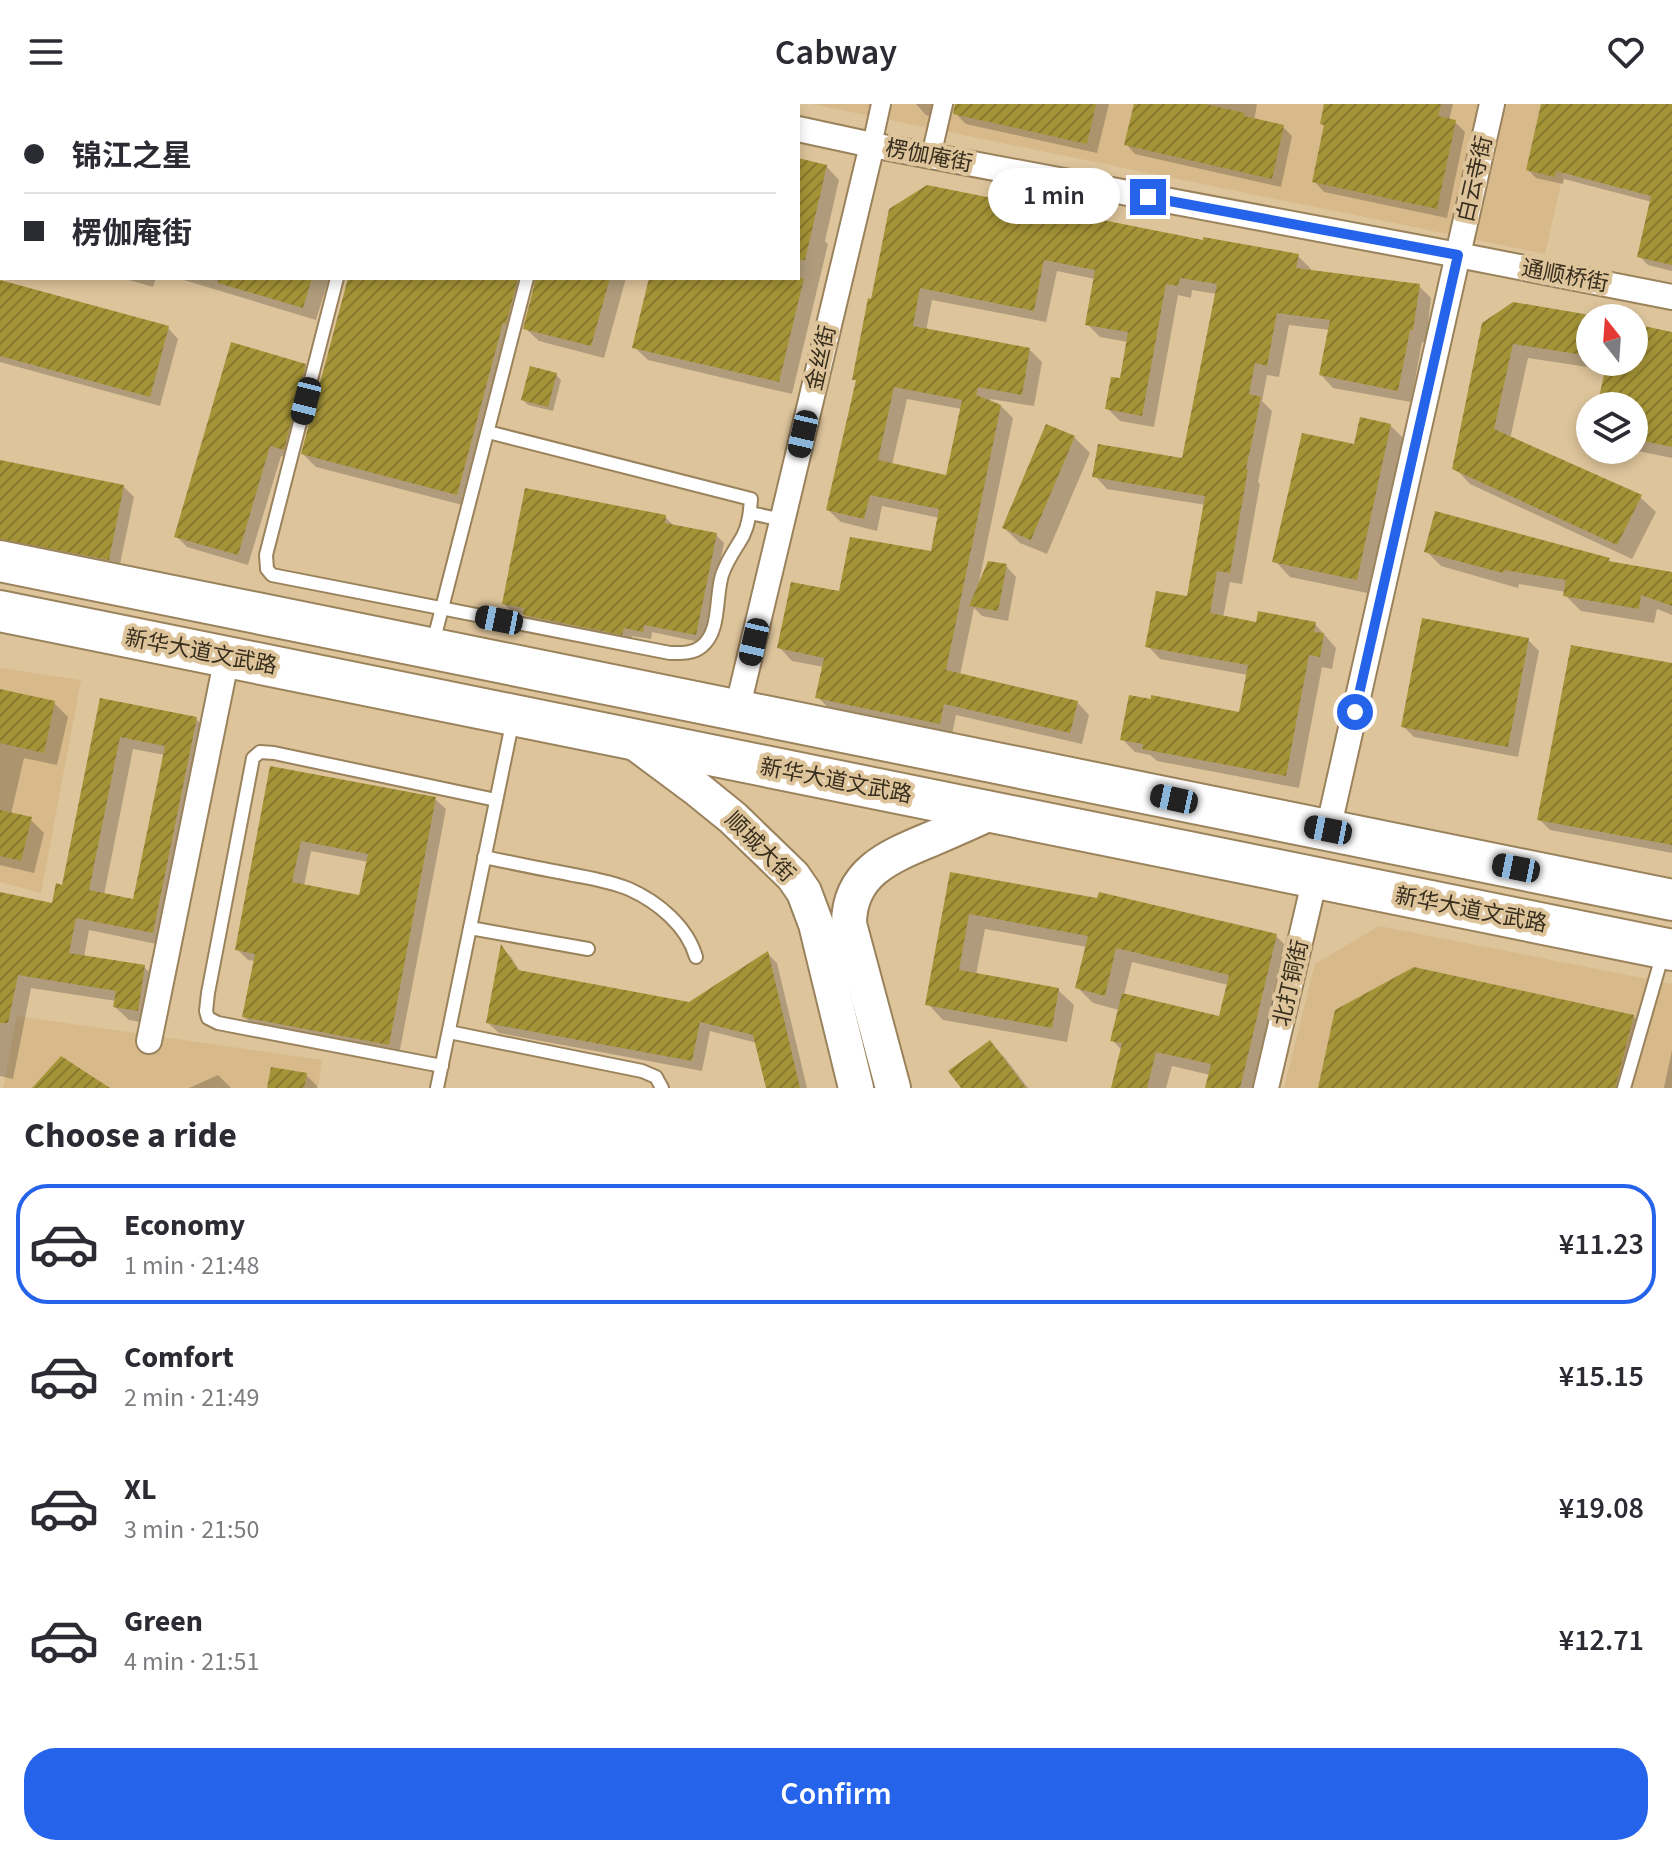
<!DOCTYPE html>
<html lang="en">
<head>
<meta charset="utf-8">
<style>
  :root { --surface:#fff; --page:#f7f7f7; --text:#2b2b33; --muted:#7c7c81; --line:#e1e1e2; --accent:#2563eb }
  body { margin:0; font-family:"Source Sans 3","Noto Sans SC",sans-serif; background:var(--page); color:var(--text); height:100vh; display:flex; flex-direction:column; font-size:30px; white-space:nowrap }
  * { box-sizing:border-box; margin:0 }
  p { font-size:26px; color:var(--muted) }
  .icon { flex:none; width:44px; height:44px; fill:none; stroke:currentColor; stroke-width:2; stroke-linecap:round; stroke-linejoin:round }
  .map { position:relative; height:984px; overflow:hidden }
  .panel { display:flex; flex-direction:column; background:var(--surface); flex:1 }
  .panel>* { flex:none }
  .banner { position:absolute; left:0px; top:0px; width:800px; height:176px; box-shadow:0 4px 12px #0003; display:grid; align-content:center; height:176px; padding:0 24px; background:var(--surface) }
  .needle { width:52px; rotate:343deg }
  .fabs { position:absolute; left:1576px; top:200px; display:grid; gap:16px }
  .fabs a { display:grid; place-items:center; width:72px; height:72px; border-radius:50%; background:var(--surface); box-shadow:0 4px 12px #0003; font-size:40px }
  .end { position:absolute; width:36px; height:36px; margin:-18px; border:10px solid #2563eb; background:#fff; box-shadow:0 0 0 4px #fff }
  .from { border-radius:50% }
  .bubble { position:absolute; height:56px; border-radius:28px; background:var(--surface); box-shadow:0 4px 12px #0003; font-size:26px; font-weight:600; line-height:56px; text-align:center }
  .car { position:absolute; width:24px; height:48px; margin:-24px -12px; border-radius:10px; box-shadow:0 0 6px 2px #0007; background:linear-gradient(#222 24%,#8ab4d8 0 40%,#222 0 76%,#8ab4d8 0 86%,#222 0) }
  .banner b { display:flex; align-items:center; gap:28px; height:76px; font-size:30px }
  .banner b+b { border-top:2px solid var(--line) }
  .banner i { width:20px; height:20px; background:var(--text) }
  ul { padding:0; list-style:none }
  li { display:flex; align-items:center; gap:24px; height:120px; margin:0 16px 12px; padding:0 8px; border:4px solid transparent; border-radius:32px }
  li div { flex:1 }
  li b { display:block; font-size:30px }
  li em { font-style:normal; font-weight:600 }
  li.selected { border-color:var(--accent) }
  li>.icon { width:72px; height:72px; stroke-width:1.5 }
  h2 { padding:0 24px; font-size:36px; line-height:96px }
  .primary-button { display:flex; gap:16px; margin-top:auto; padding:16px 24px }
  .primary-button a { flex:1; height:92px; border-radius:32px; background:var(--accent); color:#fff; font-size:32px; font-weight:600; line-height:92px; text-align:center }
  header { display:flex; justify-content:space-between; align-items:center; height:104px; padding:0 24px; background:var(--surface); font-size:36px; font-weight:600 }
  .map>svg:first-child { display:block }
  .built { fill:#d7b98a }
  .shadow { fill:#0003; fill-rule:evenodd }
  .building { fill:url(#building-hatch); fill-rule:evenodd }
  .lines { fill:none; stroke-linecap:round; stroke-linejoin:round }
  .service-casing { stroke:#9a825c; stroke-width:16 }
  .pedestrian-casing { stroke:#9a825c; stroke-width:22 }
  .minor-casing { stroke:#9a825c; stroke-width:28 }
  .secondary-casing { stroke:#9a825c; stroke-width:38 }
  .primary-casing { stroke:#9a825c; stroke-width:44 }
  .service { stroke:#fff; stroke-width:12 }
  .pedestrian { stroke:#fff; stroke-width:18 }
  .minor { stroke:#fff; stroke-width:24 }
  .secondary { stroke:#fff; stroke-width:34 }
  .primary { stroke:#fff; stroke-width:40 }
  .route { stroke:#2563eb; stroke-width:10 }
  .labels { text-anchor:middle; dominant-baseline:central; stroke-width:8; stroke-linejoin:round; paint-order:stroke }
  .street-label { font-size:22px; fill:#382e1e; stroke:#ddc49b }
</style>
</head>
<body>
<header><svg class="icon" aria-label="menu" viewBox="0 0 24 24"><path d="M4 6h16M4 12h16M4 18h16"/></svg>Cabway<svg class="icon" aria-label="heart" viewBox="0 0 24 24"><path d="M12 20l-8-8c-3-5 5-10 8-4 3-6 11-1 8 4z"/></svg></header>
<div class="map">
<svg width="1672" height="984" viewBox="0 0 1672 984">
  <defs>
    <pattern id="building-hatch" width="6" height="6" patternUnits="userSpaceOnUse" patternTransform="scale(2)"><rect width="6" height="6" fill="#a59437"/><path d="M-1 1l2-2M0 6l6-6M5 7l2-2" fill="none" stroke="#87792e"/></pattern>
  </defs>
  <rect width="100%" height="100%" fill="#ddc49b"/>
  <g class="built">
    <polygon points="812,0 1579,0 1545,150"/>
    <polygon points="0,564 81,576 41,789 0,778"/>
    <polygon points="1379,822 1672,880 1672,984 1284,984 1315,860"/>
    <polygon points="17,912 322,956 318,984 3,984"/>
  </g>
  <g class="shadow">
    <polygon points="0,0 31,0 31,2 2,2 2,101 0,101"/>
    <polygon points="92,0 126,0 134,2 91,2"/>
    <polygon points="137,0 189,0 188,2 136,2"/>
    <polygon points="337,0 542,0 550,2 344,2"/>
    <polygon points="916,0 949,0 940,14 926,11"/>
    <polygon points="956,0 1109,0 1097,49 966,20 955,9"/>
    <polygon points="1136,0 1257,0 1254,17 1283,23 1292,32 1281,83 1135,50 1126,40"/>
    <polygon points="1326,0 1453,0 1449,16 1455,18 1465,28 1447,114 1324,88 1314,77 1326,23 1322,19"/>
    <polygon points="1543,0 1672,0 1672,167 1648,161 1640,153 1652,98 1564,75 1563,80 1536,74 1528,66"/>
    <polygon points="798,56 826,62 839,76 825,137 828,140 792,290 648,256 634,243 651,174 798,174"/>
    <path d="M890,106L1204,138L1298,152L1311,165L1310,167L1419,182L1431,194L1426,238H1422L1411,298L1333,284L1321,271L1330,226L1289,221L1279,273L1267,271L1262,297L1272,307L1258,378L1260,380L1242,480L1230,478L1223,514L1258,520H1315L1336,544L1332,565L1322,563L1299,684L1157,657L1150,651L1135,648L1122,635L1241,610L1248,571L1160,555L1148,542L1189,495L1206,401L1107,385L1095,372L1184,356L1217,190L1192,186L1191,194L1178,191L1154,323L1120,317L1107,304L1121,277L1128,238L1100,233L1087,220L1095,175L1057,167L1046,218L932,196L926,227L1030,246L1042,258L1034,302L990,295V296L1000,301L1013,314L979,478L1006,462L1016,473L1008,517L982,512L974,504L960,571L1077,598L1089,611L1082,640L956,611L952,631L830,606L818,593L824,563L792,557L780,544L841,490L932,449L940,414L882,402L877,427L841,418L828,406L857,278L855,275ZM907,295L962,305L948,373L892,361Z"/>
    <polygon points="122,174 156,174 153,183"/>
    <polygon points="177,174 329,174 316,216"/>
    <polygon points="350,174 626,174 604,254 539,237 525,224 536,182 532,181 519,232 516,231 470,403 316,363 303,350"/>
    <polygon points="0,178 168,224 178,235 160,302 0,258"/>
    <polygon points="1514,200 1595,214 1590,214 1590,258 1634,258 1634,222 1672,230 1672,354 1633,346 1634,302 1599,302 1607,266 1528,254 1510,335 1640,393 1656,408 1632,455 1470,380 1455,364"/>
    <polygon points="305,261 315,272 294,355 281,352 248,461 187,443 176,432"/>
    <polygon points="556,271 561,276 553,307 528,301 523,296"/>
    <polygon points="1390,321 1406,337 1372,490 1290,473 1275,457 1355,343"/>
    <polygon points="1074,333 1090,349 1047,450 1020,439 1004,424"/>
    <polygon points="0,358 123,382 134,393 119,465 0,445"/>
    <polygon points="1437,410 1609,456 1612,460 1672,471 1672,511 1657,505 1654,519 1581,507 1566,492 1566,488 1519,480 1518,484 1441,462 1426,447"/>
    <polygon points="665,413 675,423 716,431 724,439 704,539 652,528 651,535 632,532 631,538 534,519 525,510 512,508 504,500"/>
    <polygon points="1528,536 1539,547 1518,653 1414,633 1403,622"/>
    <polygon points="1672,561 1672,749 1550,726 1539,715"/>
    <polygon points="0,587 54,599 68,613 57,661 24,654 11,710 30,715 44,729 34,769 0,761"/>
    <path d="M102,596L196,615L210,629L166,842L89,826L84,853L144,863L158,877L151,920L129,916L115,903L116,897L31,884L13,975L0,972V790L53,801L64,783ZM133,645L165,651L135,797L104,791Z"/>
    <path d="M272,664L435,695L446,705L399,951L255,923L244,913L256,857L248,856L237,845ZM311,747L368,758L361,794L304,782Z"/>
    <path d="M952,770L1276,832L1292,848L1255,984H1207L1210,971L1172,962L1166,984H1113L1122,946L1112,936L1119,906L1093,899L1078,884L1087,843L985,825L976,871L1058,886L1074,901L1067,938L943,916L928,900ZM1132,858L1228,881L1220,914L1124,891Z"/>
    <polygon points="502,844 511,853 521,869 689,900 767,849 777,859 807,984 768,984 757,939 710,927 702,967 499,929 488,919"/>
    <polygon points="1633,912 1647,927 1632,984 1320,984"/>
    <polygon points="990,938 1005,954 1028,984 963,984"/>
    <polygon points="1672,946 1672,984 1664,984"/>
    <polygon points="218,971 231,984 189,984"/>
    <polygon points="306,971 317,982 317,984 269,984"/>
  </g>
  <g class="building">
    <polygon points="955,0 1096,0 1087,40 953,10"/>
    <polygon points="1134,0 1205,0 1245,9 1244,12 1284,21 1272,75 1124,41"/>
    <polygon points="1324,0 1441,0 1438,12 1456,16 1437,105 1312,78 1324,21 1320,20"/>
    <polygon points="1541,0 1672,0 1672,161 1637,153 1651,92 1556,67 1555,73 1526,66"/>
    <polygon points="798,54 827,61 805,156 798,156"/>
    <path d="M927,81L1203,136V133L1299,150L1296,164L1420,180L1413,226H1410L1398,287L1319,271L1330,216L1277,209L1267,262L1255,259L1249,290L1261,293L1246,365H1248L1230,469L1217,467L1210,509L1256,518L1258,507L1316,518L1314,528L1324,529L1320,553L1309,551L1286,672L1142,645L1143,640L1120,636L1129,591L1151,595V591L1239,608L1248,561L1145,543L1156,487L1187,492L1205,392L1092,373L1098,340L1182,354L1217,180L1180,174L1178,182L1166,180L1142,312L1105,305L1111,273L1120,274L1128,228L1085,221L1095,166L1044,156L1034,207L920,184L913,222L1030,244L1022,291L978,283L976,291L1001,301L946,566L1078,597L1070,629L944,600L940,620L815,594L824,554L777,544L791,478L839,487L850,433L931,447L939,405L870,391L864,415L826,406L856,276H852L868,194L871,195L889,105ZM894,283L962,296L946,371L878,356Z"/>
    <polygon points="219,174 312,174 303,204 218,179"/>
    <polygon points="348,174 518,174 506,220 503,219 457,391 301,350"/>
    <polygon points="536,174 610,174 591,242 523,225"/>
    <polygon points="649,174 804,174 779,278 632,244"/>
    <polygon points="0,176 169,222 150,293 0,252"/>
    <polygon points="1513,198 1590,211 1590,252 1513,240 1494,325 1642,391 1617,441 1452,365 1482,219"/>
    <polygon points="1634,220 1672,228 1672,343 1634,335 1634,302 1597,302 1607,258 1634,258"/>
    <polygon points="231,238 306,260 284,346 270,342 238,451 174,433"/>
    <polygon points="530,262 557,269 548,303 521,296"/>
    <polygon points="1360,313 1391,320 1357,476 1272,458 1302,329 1354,340"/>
    <polygon points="1046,320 1075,332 1031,436 1002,424"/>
    <polygon points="0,356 124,381 109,456 0,435"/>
    <polygon points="525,384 666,411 665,419 717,429 696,531 644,521 643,528 624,524 622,531 523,511 524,504 502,500"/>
    <polygon points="1435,407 1610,454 1608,457 1672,468 1672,502 1641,491 1639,505 1563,492 1566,476 1504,466 1503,469 1424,448"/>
    <polygon points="988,457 1007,460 998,507 969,502"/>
    <polygon points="1422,514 1529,534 1508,643 1401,623"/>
    <polygon points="1571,541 1672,559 1672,741 1537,716"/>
    <polygon points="0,585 55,597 44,649 0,639"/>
    <path d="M100,594L197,613L153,829L76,814L69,849L145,861L138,907L113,903L116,887L18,871L8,919H0V788L52,799L56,779L62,781ZM120,633L165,642L133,795L89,786Z"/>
    <path d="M270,662L436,693L389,941L242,913L255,850L235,846ZM301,737L368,750L359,791L292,778Z"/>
    <polygon points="0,706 32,713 21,757 0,752"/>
    <polygon points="950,768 1097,794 1099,788 1277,830 1240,984 1205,984 1211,960 1156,948 1147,984 1111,984 1122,939 1110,937 1122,889 1219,912 1229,871 1116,844 1105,892 1075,884 1088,832 969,810 959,866 1059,884 1052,924 925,901"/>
    <polygon points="501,840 518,866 689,898 768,847 800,984 766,984 753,931 700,918 692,957 486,919"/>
    <polygon points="1414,863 1634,911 1615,984 1318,984 1335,906"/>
    <polygon points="990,936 1026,984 961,984 948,967"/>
    <polygon points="61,952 110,984 32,984"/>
    <polygon points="271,963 307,969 304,984 267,984"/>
  </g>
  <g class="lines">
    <g class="service-casing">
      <g id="service">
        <path d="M337,174L266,451L267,465L272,471L670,549C680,549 692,550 701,543C721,528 715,494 722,471C727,456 735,446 743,432C749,420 750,408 751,395L488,328"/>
        <polyline points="750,409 783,416"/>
        <polyline points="433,539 527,174"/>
        <path d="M484,753C513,759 541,765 569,770C589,774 610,777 629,785C658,798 687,822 696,853"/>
        <polyline points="470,824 588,845"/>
        <polyline points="449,928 642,967 656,973 662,984"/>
        <polyline points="442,962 218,919 208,914 206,907 208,889 253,654 260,648 274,649 496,696"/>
        <polyline points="437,984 513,615"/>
        <polyline points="1624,984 1663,849"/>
      </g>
    </g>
    <g class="pedestrian-casing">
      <g id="pedestrian">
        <polyline points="872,41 881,0"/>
        <polyline points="931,52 943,0"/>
      </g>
    </g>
    <g class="minor-casing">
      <g id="minor">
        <polyline points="679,0 688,2"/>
        <polyline points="798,25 872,41 1458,151 1672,193"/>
        <polyline points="737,606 872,41"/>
        <polyline points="1328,726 1492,0"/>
        <polyline points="149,937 227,553"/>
        <polyline points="1266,984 1315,774"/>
      </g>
    </g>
    <g class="secondary-casing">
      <g id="secondary">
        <polyline points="630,635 696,684 733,714 793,772 804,788 816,820 856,984"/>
        <path d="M893,984L849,820C849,769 888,753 929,736C950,727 971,718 992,708"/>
      </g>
    </g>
    <g class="primary-casing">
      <g id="primary">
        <polyline points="0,457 1672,796"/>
        <polyline points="0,507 1672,846"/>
      </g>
    </g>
    <use href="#service" class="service"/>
    <use href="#pedestrian" class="pedestrian"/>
    <use href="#minor" class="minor"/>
    <use href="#secondary" class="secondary"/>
    <use href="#primary" class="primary"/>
  </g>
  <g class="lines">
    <polyline class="route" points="1148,93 1458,151 1355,608"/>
  </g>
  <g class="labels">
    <g class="street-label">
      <text transform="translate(929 52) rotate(11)">楞伽庵街</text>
      <text transform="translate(1475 75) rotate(-77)">白云寺街</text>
      <text transform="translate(1565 172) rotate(11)">通顺桥街</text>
      <text transform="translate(821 254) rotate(-77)">金丝街</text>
      <text transform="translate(201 548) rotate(11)">新华大道文武路</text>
      <text transform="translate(836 677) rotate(11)">新华大道文武路</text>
      <text transform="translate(760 743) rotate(45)">顺城大街</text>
      <text transform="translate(1471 806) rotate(11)">新华大道文武路</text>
      <text transform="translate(1291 879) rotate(-77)">北打铜街</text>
    </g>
  </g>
</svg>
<div class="fabs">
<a><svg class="needle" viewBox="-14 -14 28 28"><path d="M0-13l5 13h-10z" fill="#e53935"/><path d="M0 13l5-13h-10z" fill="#7c7c81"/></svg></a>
<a><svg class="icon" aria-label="layers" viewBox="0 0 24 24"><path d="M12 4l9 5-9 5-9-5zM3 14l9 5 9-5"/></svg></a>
</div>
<i class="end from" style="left:1355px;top:608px"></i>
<i class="end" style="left:1148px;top:93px"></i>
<div class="bubble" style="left:988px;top:64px;width:132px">1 min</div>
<i class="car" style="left:306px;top:297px;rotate:194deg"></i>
<i class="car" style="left:803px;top:330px;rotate:193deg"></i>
<i class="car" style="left:499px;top:516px;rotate:281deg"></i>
<i class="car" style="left:754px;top:538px;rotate:193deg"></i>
<i class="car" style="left:1174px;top:695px;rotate:282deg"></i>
<i class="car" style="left:1328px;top:726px;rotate:281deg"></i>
<i class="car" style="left:1516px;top:764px;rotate:281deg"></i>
<div class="banner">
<b><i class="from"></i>锦江之星</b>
<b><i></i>楞伽庵街</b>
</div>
</div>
<section class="panel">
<h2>Choose a ride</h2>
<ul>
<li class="selected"><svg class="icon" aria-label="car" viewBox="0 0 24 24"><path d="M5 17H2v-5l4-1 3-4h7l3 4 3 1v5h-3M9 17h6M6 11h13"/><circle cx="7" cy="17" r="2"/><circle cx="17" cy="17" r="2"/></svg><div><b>Economy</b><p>1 min · 21:48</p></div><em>¥11.23</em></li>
<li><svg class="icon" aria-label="car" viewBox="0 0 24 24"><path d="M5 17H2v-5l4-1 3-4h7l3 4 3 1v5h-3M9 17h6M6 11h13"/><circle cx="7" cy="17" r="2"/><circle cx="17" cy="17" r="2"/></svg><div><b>Comfort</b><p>2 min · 21:49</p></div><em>¥15.15</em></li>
<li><svg class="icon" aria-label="car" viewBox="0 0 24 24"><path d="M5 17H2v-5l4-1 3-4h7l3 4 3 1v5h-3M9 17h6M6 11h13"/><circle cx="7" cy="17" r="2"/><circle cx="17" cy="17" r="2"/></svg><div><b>XL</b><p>3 min · 21:50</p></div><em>¥19.08</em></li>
<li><svg class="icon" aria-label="car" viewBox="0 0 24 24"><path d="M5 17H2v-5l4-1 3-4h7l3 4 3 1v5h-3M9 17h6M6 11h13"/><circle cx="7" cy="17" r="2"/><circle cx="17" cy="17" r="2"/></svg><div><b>Green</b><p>4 min · 21:51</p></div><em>¥12.71</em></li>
</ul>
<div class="primary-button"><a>Confirm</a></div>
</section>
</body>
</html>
